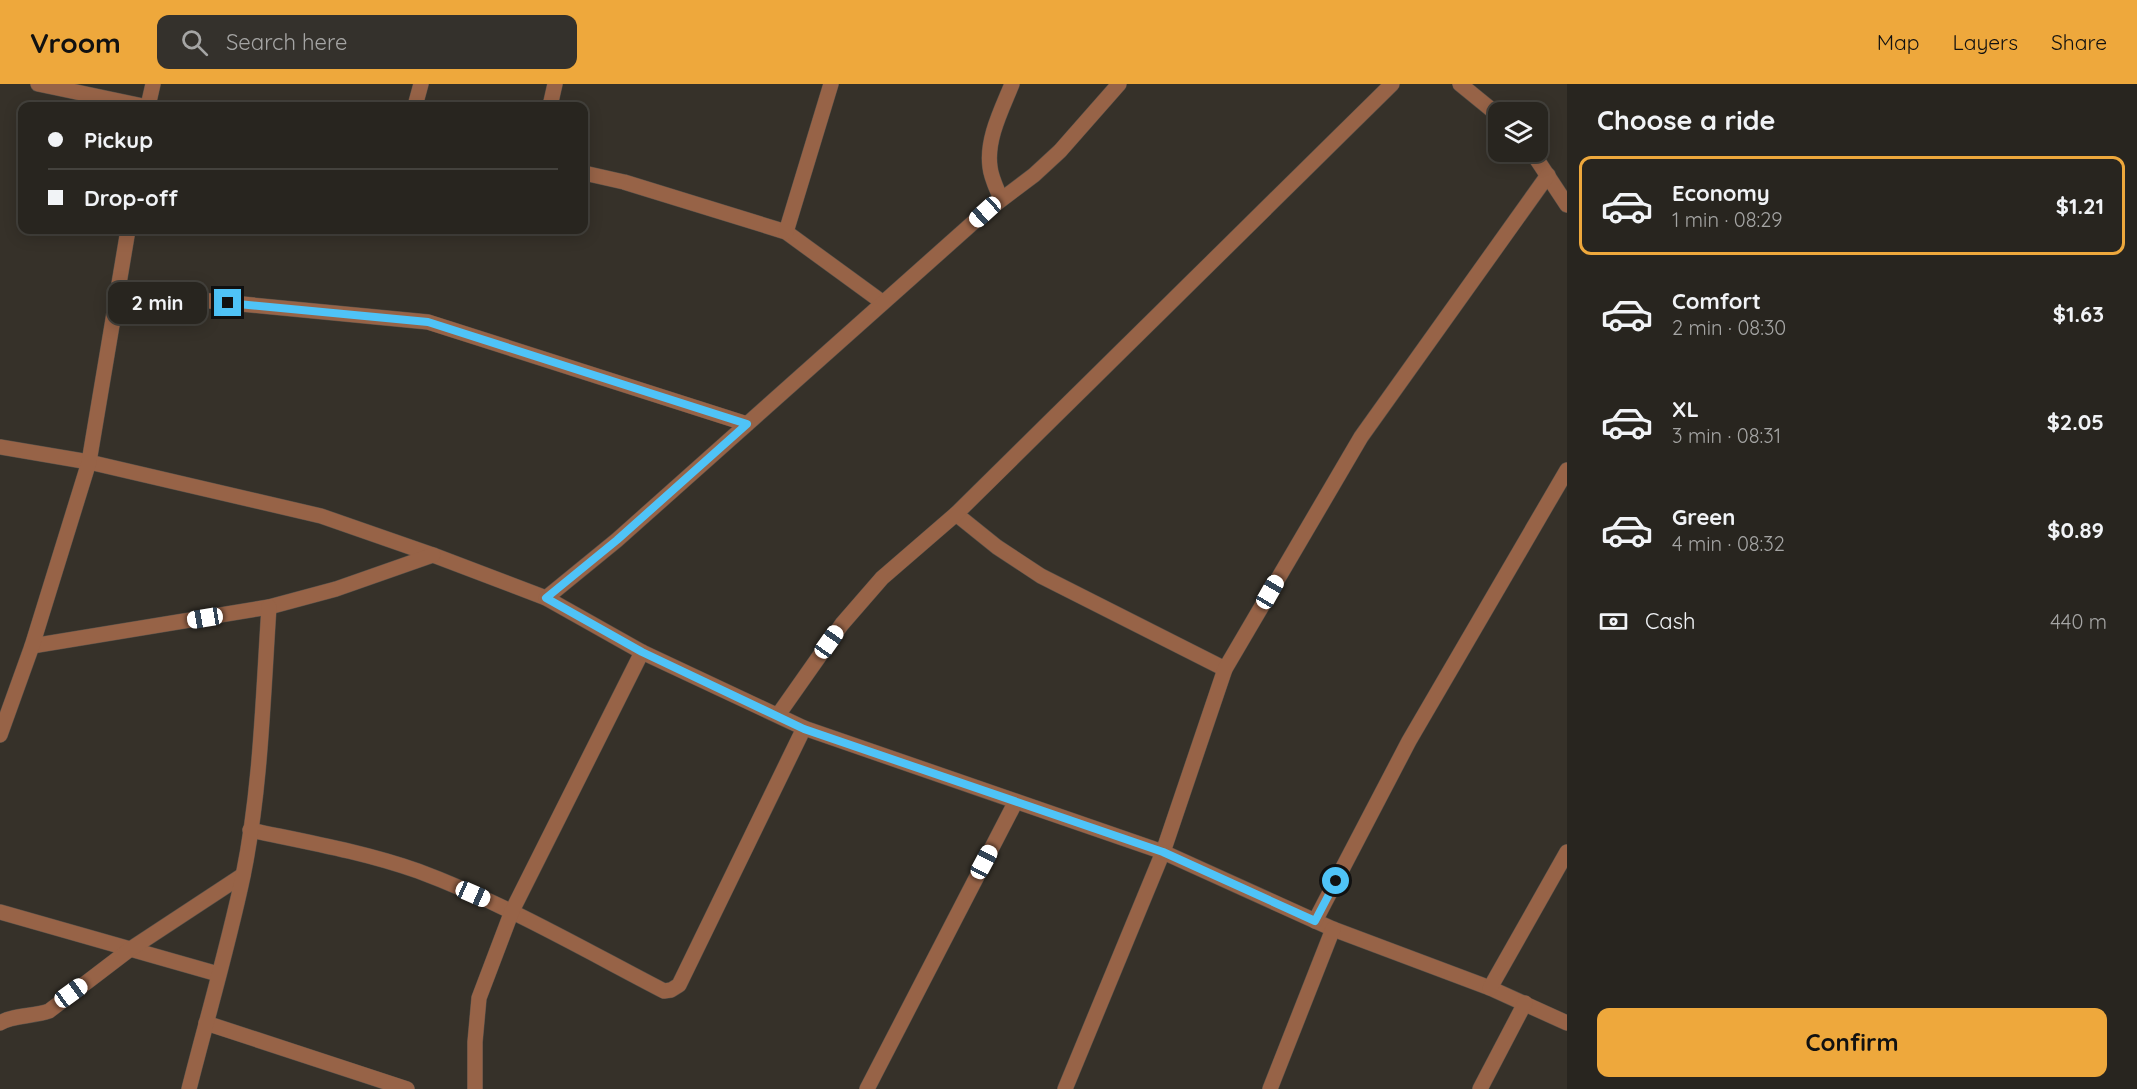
<!DOCTYPE html>
<html lang="en">
<head>
<meta charset="utf-8">
<style>
  :root { --surface:#28251f; --page:#34312c; --text:#f1f3f6; --muted:#a5a5a4; --line:#44423d; --accent:#eea83c }
  body { margin:0; font-family:Quicksand,sans-serif; background:var(--page); color:var(--text); height:100vh; display:flex; flex-direction:column; font-size:22px; white-space:nowrap }
  * { box-sizing:border-box; margin:0 }
  p { font-size:20px; color:var(--muted) }
  .icon { flex:none; width:33px; height:33px; fill:none; stroke:currentColor; stroke-width:2; stroke-linecap:round; stroke-linejoin:round }
  .map { position:relative; flex:1; overflow:hidden }
  .details { display:flex; flex-direction:column; background:var(--surface); width:570px }
  .details>* { flex:none }
  .top-card { position:absolute; left:18px; top:18px; width:570px; height:132px; border-radius:12px; box-shadow:0 3px 15px #0003,0 0 0 2px var(--line); display:grid; align-content:center; height:132px; padding:0 30px; background:var(--surface) }
  .tools { position:absolute; left:1488px; top:18px; display:grid; gap:12px }
  .tools a { display:grid; place-items:center; width:60px; height:60px; border-radius:12px; background:var(--surface); box-shadow:0 3px 15px #0003,0 0 0 2px var(--line); font-size:30px }
  .end { position:absolute; width:27px; height:27px; margin:-14px; border:8px solid #4fc3f7; background:#111; box-shadow:0 0 0 3px #111 }
  .from { border-radius:50% }
  .bubble { position:absolute; height:42px; border-radius:12px; background:var(--surface); box-shadow:0 3px 15px #0003,0 0 0 2px var(--line); font-size:20px; font-weight:700; line-height:42px; text-align:center }
  .car { position:absolute; width:18px; height:36px; margin:-18px -9px; border-radius:8px; box-shadow:0 0 4px 2px #0007; background:linear-gradient(#fff 24%,#345 0 40%,#fff 0 76%,#345 0 86%,#fff 0) }
  .top-card b { display:flex; align-items:center; gap:21px; height:57px; font-size:22px }
  .top-card b+b { border-top:2px solid var(--line) }
  .top-card i { width:15px; height:15px; background:var(--text) }
  ul { padding:0; list-style:none }
  li { display:flex; align-items:center; gap:18px; height:99px; margin:0 12px 9px; padding:0 18px; border:3px solid transparent; border-radius:12px }
  li div { flex:1 }
  li b { display:block; font-size:22px }
  li em { font-style:normal; font-weight:700 }
  li.current { border-color:var(--accent) }
  li>.icon { width:54px; height:54px; stroke-width:1.5 }
  h2 { padding:0 30px; font-size:27px; line-height:72px }
  .pay { display:flex; align-items:center; gap:15px; height:66px; padding:0 30px; font-size:22px }
  .pay p { margin-inline-start:auto }
  .action { display:flex; gap:12px; margin-top:auto; padding:12px 30px }
  .action a { flex:1; height:69px; border-radius:12px; background:var(--accent); color:#111; font-size:24px; font-weight:700; line-height:69px; text-align:center }
  header { display:flex; align-items:center; gap:36px; box-sizing:border-box; height:84px; padding:0 30px; background:var(--accent); color:#111 }
  header strong { font-size:28px }
  nav { display:flex; gap:33px; margin-inline-start:auto; font-size:21px }
  .search { width:420px; height:54px; background:var(--page); display:flex; align-items:center; gap:15px; box-sizing:border-box; padding:0 21px; border-radius:12px; color:var(--muted); font-size:22px }
  main { display:flex; flex:1; min-height:0 }
  .map>svg:first-child { display:block }
  .lines { fill:none; stroke-linecap:round; stroke-linejoin:round }
  .minor-casing { stroke:#544f48; stroke-width:16 }
  .minor { stroke:#976347; stroke-width:15 }
  .route { stroke:#4fc3f7; stroke-width:8 }
</style>
</head>
<body>
<header>
<strong>Vroom</strong>
<div class="search"><svg class="icon" aria-label="search" viewBox="0 0 24 24"><circle cx="10" cy="10" r="6"/><path d="M15 15l6 6"/></svg>Search here</div>
<nav><a>Map</a><a>Layers</a><a>Share</a></nav>
</header>
<main>
<div class="map">
<svg width="1567" height="1005" viewBox="0 0 1567 1005">
  <rect width="100%" height="100%" fill="#363129"/>
  <g class="lines">
    <g class="minor-casing">
      <g id="minor">
        <polyline points="38,0 143,22"/>
        <polyline points="1460,0 1498,31"/>
        <polyline points="148,22 153,0"/>
        <polyline points="415,22 421,0"/>
        <polyline points="550,22 555,0"/>
        <polyline points="1532,68 1567,121"/>
        <polyline points="584,89 624,98 786,148 882,218"/>
        <path d="M1001,115C997,105 991,94 990,83C986,55 1002,25 1012,0"/>
        <polyline points="786,148 831,0"/>
        <polyline points="117,208 428,238 747,340"/>
        <polyline points="0,363 89,378 321,432 433,471 546,514 642,568 804,644 1163,768 1333,845 1490,904 1567,939"/>
        <polyline points="956,430 997,463 1041,492 1225,585"/>
        <polyline points="546,514 617,456 985,128 1034,91 1060,67 1119,0"/>
        <polyline points="32,562 269,523 336,505 433,471"/>
        <polyline points="778,631 842,540 882,494 956,430 1392,0"/>
        <polyline points="0,651 32,562 89,378 128,146"/>
        <path d="M250,746C307,758 364,768 418,787C504,819 583,865 664,907L671,906L679,901L804,644"/>
        <polyline points="0,828 218,890"/>
        <polyline points="1315,837 1409,657 1567,386"/>
        <polyline points="1490,904 1567,768"/>
        <path d="M0,939C10,932 35,932 49,927L129,866L243,791"/>
        <polyline points="206,939 407,1005"/>
        <path d="M189,1005C207,934 228,863 243,792C261,704 263,612 269,523"/>
        <polyline points="475,1005 475,958 479,914 512,827 642,568"/>
        <polyline points="867,1005 1015,719"/>
        <polyline points="1065,1005 1163,768 1225,585 1361,353 1548,91"/>
        <polyline points="1270,1005 1333,845"/>
        <polyline points="1480,1005 1525,919"/>
      </g>
    </g>
    <use href="#minor" class="minor"/>
  </g>
  <g class="lines">
    <polyline class="route" points="228,219 428,238 747,340 617,456 546,514 642,568 804,645 1163,768 1315,837 1336,797"/>
  </g>
</svg>
<div class="tools">
<a><svg class="icon" aria-label="layers" viewBox="0 0 24 24"><path d="M12 4l9 5-9 5-9-5zM3 14l9 5 9-5"/></svg></a>
</div>
<i class="end from" style="left:1336px;top:797px"></i>
<i class="end" style="left:228px;top:219px"></i>
<div class="bubble" style="left:108px;top:198px;width:99px">2 min</div>
<i class="car" style="left:985px;top:128px;rotate:228deg"></i>
<i class="car" style="left:1270px;top:508px;rotate:30deg"></i>
<i class="car" style="left:205px;top:534px;rotate:261deg"></i>
<i class="car" style="left:829px;top:558px;rotate:35deg"></i>
<i class="car" style="left:984px;top:778px;rotate:28deg"></i>
<i class="car" style="left:473px;top:810px;rotate:114deg"></i>
<i class="car" style="left:71px;top:909px;rotate:54deg"></i>
<div class="top-card">
<b><i class="from"></i>Pickup</b>
<b><i></i>Drop-off</b>
</div>
</div>
<section class="details">
<h2>Choose a ride</h2>
<ul>
<li class="current"><svg class="icon" aria-label="car" viewBox="0 0 24 24"><path d="M5 17H2v-5l4-1 3-4h7l3 4 3 1v5h-3M9 17h6M6 11h13"/><circle cx="7" cy="17" r="2"/><circle cx="17" cy="17" r="2"/></svg><div><b>Economy</b><p>1 min · 08:29</p></div><em>$1.21</em></li>
<li><svg class="icon" aria-label="car" viewBox="0 0 24 24"><path d="M5 17H2v-5l4-1 3-4h7l3 4 3 1v5h-3M9 17h6M6 11h13"/><circle cx="7" cy="17" r="2"/><circle cx="17" cy="17" r="2"/></svg><div><b>Comfort</b><p>2 min · 08:30</p></div><em>$1.63</em></li>
<li><svg class="icon" aria-label="car" viewBox="0 0 24 24"><path d="M5 17H2v-5l4-1 3-4h7l3 4 3 1v5h-3M9 17h6M6 11h13"/><circle cx="7" cy="17" r="2"/><circle cx="17" cy="17" r="2"/></svg><div><b>XL</b><p>3 min · 08:31</p></div><em>$2.05</em></li>
<li><svg class="icon" aria-label="car" viewBox="0 0 24 24"><path d="M5 17H2v-5l4-1 3-4h7l3 4 3 1v5h-3M9 17h6M6 11h13"/><circle cx="7" cy="17" r="2"/><circle cx="17" cy="17" r="2"/></svg><div><b>Green</b><p>4 min · 08:32</p></div><em>$0.89</em></li>
</ul>
<div class="pay"><svg class="icon" aria-label="cash" viewBox="0 0 24 24"><path d="M3 7h18v10H3z"/><circle cx="12" cy="12" r="2"/></svg>Cash<p>440 m</p></div>
<div class="action"><a>Confirm</a></div>
</section>
</main>
</body>
</html>
